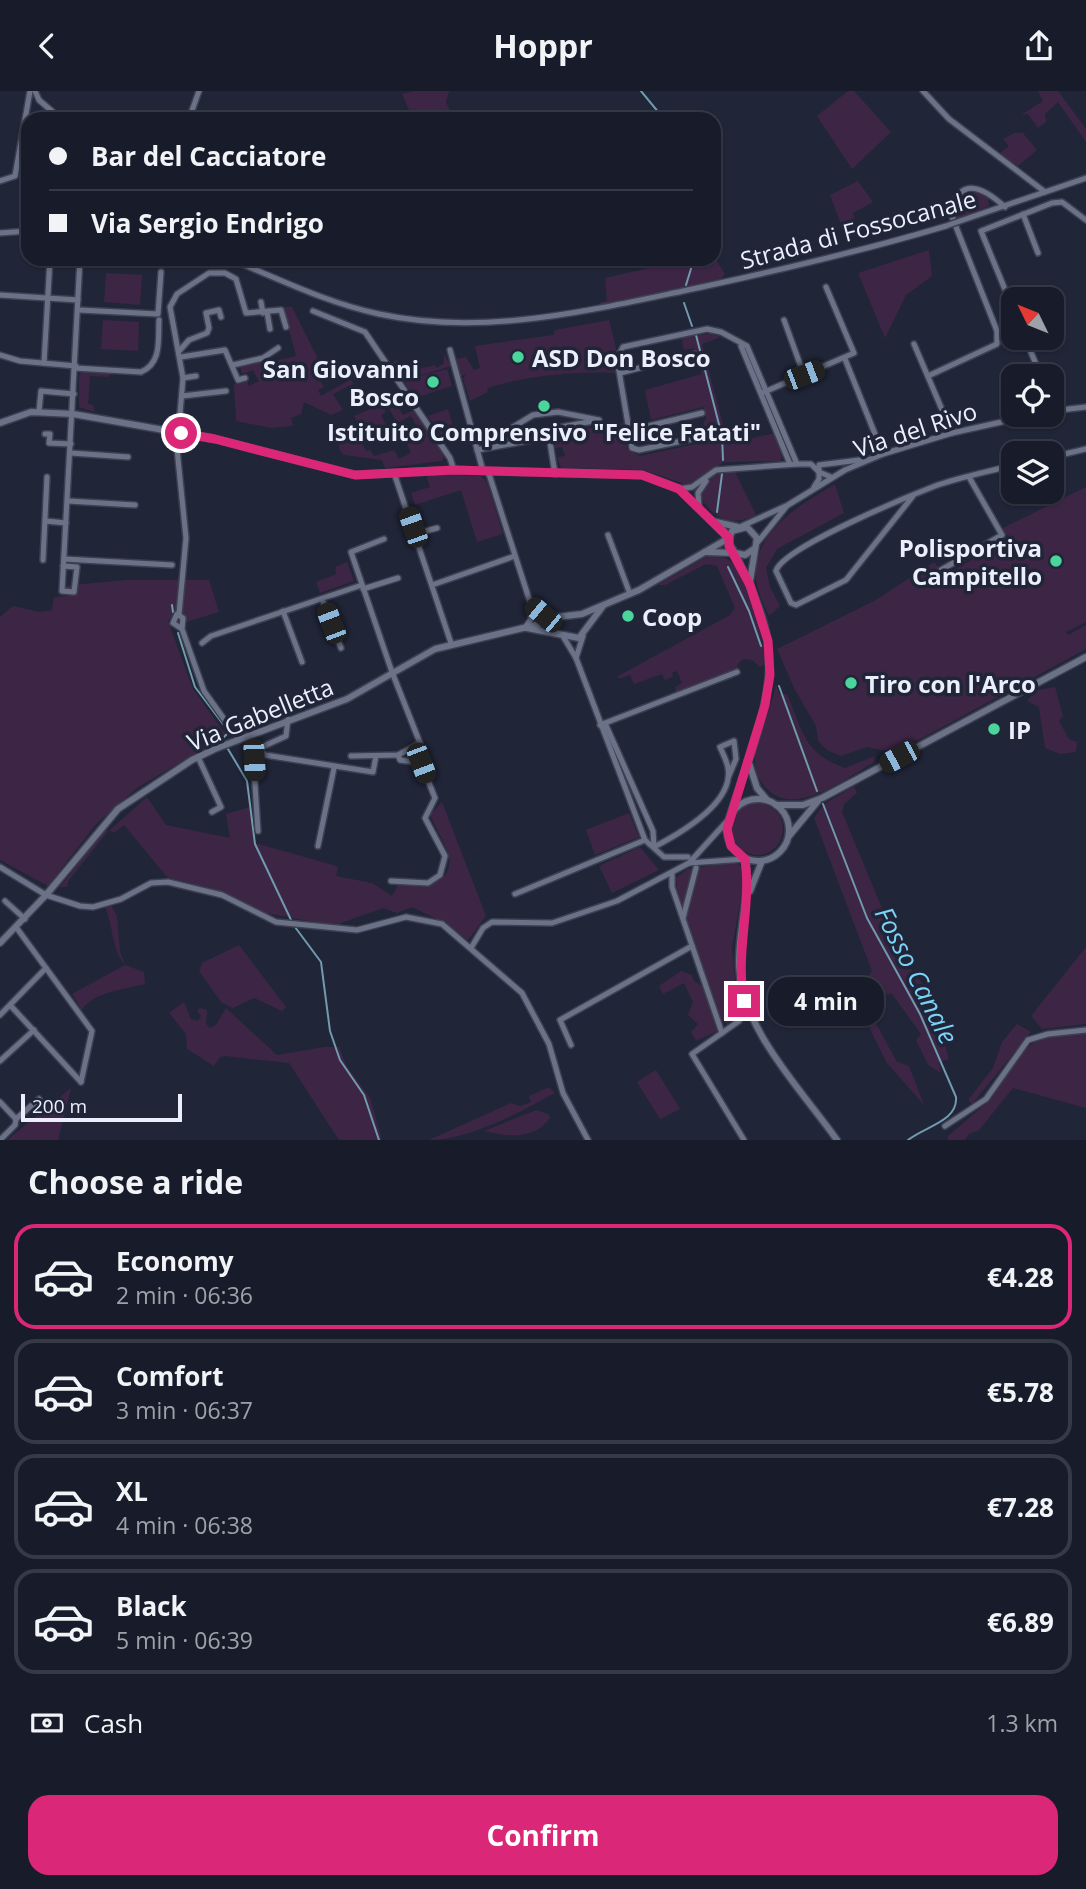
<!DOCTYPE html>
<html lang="en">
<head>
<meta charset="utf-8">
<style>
  :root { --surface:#181c2a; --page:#252936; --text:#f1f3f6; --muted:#9fa1a8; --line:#363a47; --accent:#db2777 }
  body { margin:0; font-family:"Open Sans",sans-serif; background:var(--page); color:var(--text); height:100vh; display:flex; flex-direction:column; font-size:26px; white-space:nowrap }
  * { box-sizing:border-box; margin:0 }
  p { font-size:23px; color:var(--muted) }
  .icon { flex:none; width:38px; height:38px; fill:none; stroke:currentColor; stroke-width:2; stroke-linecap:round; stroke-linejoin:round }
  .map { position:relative; height:1049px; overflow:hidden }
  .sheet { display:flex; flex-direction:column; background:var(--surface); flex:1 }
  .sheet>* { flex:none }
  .hud { position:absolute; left:21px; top:21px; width:700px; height:154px; border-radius:21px; box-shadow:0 2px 5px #0004,0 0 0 2px var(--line); display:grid; align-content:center; height:154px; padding:0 28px; background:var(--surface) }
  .needle { width:46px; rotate:313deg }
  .tools { position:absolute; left:1001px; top:196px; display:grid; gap:14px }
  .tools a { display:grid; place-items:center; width:63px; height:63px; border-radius:14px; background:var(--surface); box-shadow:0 2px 5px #0004,0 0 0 2px var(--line); font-size:35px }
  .scale { position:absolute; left:21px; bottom:18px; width:161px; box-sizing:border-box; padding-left:7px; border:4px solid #ebeffc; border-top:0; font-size:19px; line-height:24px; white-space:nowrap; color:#ebeffc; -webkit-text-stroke:5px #202538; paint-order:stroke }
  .end { position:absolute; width:32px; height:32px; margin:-16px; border:9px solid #db2777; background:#fff; box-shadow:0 0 0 4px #fff }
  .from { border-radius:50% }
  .bubble { position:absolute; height:49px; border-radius:21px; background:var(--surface); box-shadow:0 2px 5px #0004,0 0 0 2px var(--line); font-size:23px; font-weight:700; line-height:49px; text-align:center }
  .car { position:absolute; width:21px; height:42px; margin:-21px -10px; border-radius:9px; box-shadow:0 0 5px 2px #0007; background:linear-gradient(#222 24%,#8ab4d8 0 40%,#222 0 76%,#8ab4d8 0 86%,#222 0) }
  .hud b { display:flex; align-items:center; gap:24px; height:66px; font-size:26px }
  .hud b+b { border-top:2px solid var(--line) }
  .hud i { width:18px; height:18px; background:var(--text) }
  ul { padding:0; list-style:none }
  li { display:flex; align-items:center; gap:21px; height:105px; margin:0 14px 10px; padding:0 14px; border:4px solid var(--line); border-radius:21px }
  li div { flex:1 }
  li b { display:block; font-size:26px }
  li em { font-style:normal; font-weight:700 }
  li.selected { border-color:var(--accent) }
  li>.icon { width:63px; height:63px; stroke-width:1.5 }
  h2 { padding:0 28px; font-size:32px; line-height:84px }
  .pay { display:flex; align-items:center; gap:18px; height:77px; padding:0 28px; font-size:26px }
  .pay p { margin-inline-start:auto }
  .action { display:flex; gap:14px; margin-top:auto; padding:14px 28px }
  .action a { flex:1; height:80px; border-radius:21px; background:var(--accent); color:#fff; font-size:28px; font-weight:700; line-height:80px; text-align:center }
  header { display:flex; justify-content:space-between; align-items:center; height:91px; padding:0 28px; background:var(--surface); font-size:32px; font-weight:700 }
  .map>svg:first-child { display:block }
  .green { fill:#3d2645 }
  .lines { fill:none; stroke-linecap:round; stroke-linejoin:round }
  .stream { stroke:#709aae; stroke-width:2 }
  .minor-casing { stroke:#3c4050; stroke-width:8 }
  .tertiary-casing { stroke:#3c4050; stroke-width:9 }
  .minor { stroke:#6b7288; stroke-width:5 }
  .tertiary { stroke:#6b7288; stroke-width:6 }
  .minor-bridge-casing { stroke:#3c4050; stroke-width:8; stroke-linecap:butt }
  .minor-bridge { stroke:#6b7288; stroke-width:5 }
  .route { stroke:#db2777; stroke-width:9 }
  .poi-dot { fill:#4bd49b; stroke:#202538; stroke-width:2.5 }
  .labels { text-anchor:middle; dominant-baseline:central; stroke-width:7; stroke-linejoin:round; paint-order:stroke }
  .street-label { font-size:24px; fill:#ebeffc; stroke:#202538 }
  .poi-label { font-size:24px; font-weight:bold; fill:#ebeffc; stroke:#202538; text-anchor:start }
  .water-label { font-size:26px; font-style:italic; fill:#7cd3fa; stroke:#202538 }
</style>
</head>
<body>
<header><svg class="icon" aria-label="back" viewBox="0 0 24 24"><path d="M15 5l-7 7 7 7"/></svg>Hoppr<svg class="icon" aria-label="share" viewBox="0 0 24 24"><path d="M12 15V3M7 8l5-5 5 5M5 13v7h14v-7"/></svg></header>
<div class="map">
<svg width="1086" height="1049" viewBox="0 0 1086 1049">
  <rect width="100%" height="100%" fill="#202538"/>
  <g class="green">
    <polygon points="414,0 449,0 446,11 450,20 435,28 423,28 420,22 412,26 402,3"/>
    <polygon points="848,0 854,0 891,41 852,78 817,25"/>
    <polygon points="1038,0 1058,0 1086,38 1086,51 1058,11 1045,23 1046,31 1038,37 1028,23 1021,24 1043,10"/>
    <polygon points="1014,42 1023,42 1037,59 1018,75 999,63 1009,55 1003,48"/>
    <polygon points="858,90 873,111 853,122 857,135 844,141 830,104"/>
    <polygon points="967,102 981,102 988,107 989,115 956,128 954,114"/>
    <polygon points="929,159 932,185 906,204 885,247 858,182"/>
    <polygon points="714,166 725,183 721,188 599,215 599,212 607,210 605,187 688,168"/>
    <polygon points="106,182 142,184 140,214 104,211"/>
    <path d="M283,216H292L319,270L312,275L324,296L318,299L321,305L351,288L353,293L333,303L343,319L331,324L304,311L301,323L291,327L293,335L271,337L236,330L234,293L247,290L249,295L259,290L253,279L242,283L240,275C260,270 276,271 296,265Z"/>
    <polygon points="103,229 139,231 138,260 101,258"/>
    <path d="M609,229L616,257L613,269L615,282C575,280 525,285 487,297L488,301L470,310L463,287L466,283L460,286L455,268L466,266L474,279L480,277L475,255L553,244L555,239Z"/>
    <polygon points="710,243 721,246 702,253 728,353 775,342 782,360 781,370 724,371 687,394 644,379 561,377 557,366 565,365 562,356 555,357 553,342 624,332 627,358 640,365 705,351 701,340 706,326 703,316 651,329 645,299 702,283 694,257 684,259 681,246"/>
    <polygon points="444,263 451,275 413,287 447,278 452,295 415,307 391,272 397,269 405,281 435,274 437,277 444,272"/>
    <polygon points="83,280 110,282 109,286 90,285 88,313 93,314 95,321 79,316 79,284"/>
    <polygon points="390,309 395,318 399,317 403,324 414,319 444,365 442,370 385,377 382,369 344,364 340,360 333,333 335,333 353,353 361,350 366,360 370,359 374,365 394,359 399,368 411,362 407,353 422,344 411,325 397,332 386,311"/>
    <polygon points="381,313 386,321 381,324 389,340 394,338 396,343 382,349 374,338 363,341 354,325"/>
    <polygon points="448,318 454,339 465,335 467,343 457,346 454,341 442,345 428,325"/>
    <path d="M729,380L735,381L756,424C731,436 714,429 700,405L712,385Z"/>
    <polygon points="426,383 481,385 487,391 503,443 477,451 461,399 415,414 411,402 430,396"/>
    <path d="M835,393L844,422L777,458L766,477L770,496L780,515L769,525C763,512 754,493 756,478C759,436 804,412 835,393Z"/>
    <polygon points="1086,396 1086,531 1066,541 1068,544 1086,534 1086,558 913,652 888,660 867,656 841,665 827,659 818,650 816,635 794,597 777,558 876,509 934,471 943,482 949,482 1010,447 1001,438"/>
    <path d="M708,465C715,466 723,465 729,469C749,482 763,550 766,573L760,576L752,569L743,568L737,574L739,578L676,601L675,596L682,592L677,580L672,582L673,586L665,589L662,583L634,593L630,584L619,588L618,585L730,524L735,517L717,475L706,473L665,494H658Z"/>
    <polygon points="347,471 354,490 320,502 316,491 336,483 335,476"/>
    <polygon points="126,489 209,489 219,521 186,531 183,522 177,520 168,530 193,598 226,644 137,697 96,733 48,795 0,769 0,526 13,515 39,521 52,519 54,506 75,504 62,495"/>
    <path d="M776,593L779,603H787C803,640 803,662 845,677L875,665L874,671C847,687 796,726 768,699C760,691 755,682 755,671C754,645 772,618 776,593Z"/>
    <polygon points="1055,596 1063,625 1059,630 1069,648 1077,651 1076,661 1060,663 1045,657 1039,616 1027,610 1037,599"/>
    <path d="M854,695L857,702L844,713L842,721L891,839L895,866C931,886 938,931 949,968L939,971L941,982L928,974L916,949L921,943L892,903L864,905L868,918L897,971L909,975L924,1014L887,972L853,904L872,880L814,727L823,714Z"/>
    <path d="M147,706L166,734L230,747L226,723L250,716L255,752L333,774L338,776L336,785L372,792L392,805L398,794C416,796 454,796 449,766C447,756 435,735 430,724L442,711L486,825L468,849L439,829L412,816L397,822L383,817L341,832L336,840L308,830L256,820L210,797L167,786L124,734L114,742L109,739L69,789L67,796H60L104,740L110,739Z"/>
    <circle cx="757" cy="738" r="26"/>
    <polygon points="629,722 639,746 595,764 586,739"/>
    <polygon points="640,756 659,779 612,802 599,775"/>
    <polygon points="734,771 743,776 743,794 732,857 738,921 727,933 721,928 677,799 676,787 688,778"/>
    <path d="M111,814L117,825L120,861L125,874L144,881L145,893C126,898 92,901 82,919L72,903L125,874C111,857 114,836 105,816Z"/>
    <polygon points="239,854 286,916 282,920 254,907 233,917 221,911 199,880 202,872"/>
    <polygon points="1086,856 1086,933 1042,938 1031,925"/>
    <polygon points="681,880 692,884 694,890 704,896 718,940 696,950 691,941 698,933 688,924 693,911 684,892 663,903 659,895"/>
    <polygon points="184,911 191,928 198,930 201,925 197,920 200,917 207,919 206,933 210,937 216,934 226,917 277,964 324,956 339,956 346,974 370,1007 382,1049 339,1049 289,972 225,965 220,966 214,975 187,958 186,943 169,922"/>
    <polygon points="1017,933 1031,941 972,1013 968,1009 993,977 1002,951"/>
    <polygon points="1086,941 1086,1017 1013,997 979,1039 969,1043 965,1049 948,1049 948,1045 990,1009 1025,958 1039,948"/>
    <polygon points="656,979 680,1018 660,1028 637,991"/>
    <path d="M549,996L555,1002C521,1021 468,1049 429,1049L511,1012L520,1015L531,1011L529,1005Z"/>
    <polygon points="71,997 58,1049 7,1049"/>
    <path d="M536,1019L548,1023L550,1027C535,1049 506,1046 484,1040Z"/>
  </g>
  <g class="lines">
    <g class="stream">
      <polyline points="641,0 664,28"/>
      <polyline points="686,194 694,168"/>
      <polyline points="684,212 692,235"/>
      <polyline points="696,244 722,345 723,369"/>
      <polyline points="717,421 722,383"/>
      <polyline points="728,476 749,520 761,555"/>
      <polyline points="172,514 173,521"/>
      <polyline points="178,542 195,596 229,641 222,648 224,651"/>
      <polyline points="779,595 817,700"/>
      <polyline points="228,658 247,690 255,753 292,831"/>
      <path d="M823,713L867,827L920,923L956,1006C958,1030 926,1035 908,1049"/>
      <polyline points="295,836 321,871 330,940 340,969 364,1004 379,1049"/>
    </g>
    <g class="minor-casing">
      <g id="minor">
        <polyline points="35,0 39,9 61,28"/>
        <polyline points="923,0 949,28 1045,101"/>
        <polyline points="189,28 199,0"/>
        <polyline points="0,90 15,85 30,0"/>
        <polyline points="1023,123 1038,162"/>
        <polyline points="960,130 1086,87"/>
        <polyline points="0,142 28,140"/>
        <path d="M230,168C279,188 327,212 379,223C481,245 583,221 683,200C772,181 859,161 946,135"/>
        <polyline points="0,204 78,209"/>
        <polyline points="261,211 263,222"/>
        <polyline points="1013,218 981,140 1052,112 1062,111 1086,129"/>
        <polyline points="79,219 158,223 161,181"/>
        <polyline points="313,220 365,241 450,367 454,379"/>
        <polyline points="267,221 270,238"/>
        <polyline points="784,229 804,284"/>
        <polyline points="1025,247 1041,285"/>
        <polyline points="914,253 952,342"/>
        <polyline points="741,255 790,373"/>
        <polyline points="180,259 189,249 207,242 209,237 206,222 219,219 221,226"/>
        <polyline points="450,259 483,380"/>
        <polyline points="0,264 20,270 76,275"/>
        <polyline points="181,266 225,259 238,289 245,287"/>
        <polyline points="845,268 883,363"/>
        <polyline points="44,272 50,168"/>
        <polyline points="233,274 263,267 278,257"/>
        <path d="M75,277L141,281C162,272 158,249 159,229"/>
        <polyline points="620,282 694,263"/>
        <path d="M928,285L997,253V240L951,123C959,84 983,96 1005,116"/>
        <polyline points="183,287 196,285"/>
        <polyline points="762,302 854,262 826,196"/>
        <polyline points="182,305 226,300"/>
        <polyline points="39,320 41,300 74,303"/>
        <polyline points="1052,320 1086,316"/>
        <polygon points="558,321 599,329 507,346 500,344 533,324"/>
        <polyline points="628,340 702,322"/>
        <polyline points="45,343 50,343 49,352 71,353"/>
        <polyline points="549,345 555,383"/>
        <polyline points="701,346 639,359 632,357 617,268 623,256 707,238 721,241 747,255 797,373"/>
        <polyline points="477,359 549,346"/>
        <polyline points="71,362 128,366"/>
        <polyline points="1052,366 1086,358"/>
        <polyline points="488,380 531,514 531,528 525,537"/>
        <polyline points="394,382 451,552"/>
        <polyline points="831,386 819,381 819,374 868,368"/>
        <polyline points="679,398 692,396 716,379 797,373 811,373 819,381 819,388 814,396"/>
        <path d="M913,405L846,489L796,514L791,512L776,480C782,457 909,405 935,395C960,386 988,381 1013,374"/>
        <polyline points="68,410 135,414"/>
        <polyline points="699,416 698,402 706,390"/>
        <polyline points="46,430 66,432"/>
        <polyline points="742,435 788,414 845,379 883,363 952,342 1033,324"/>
        <polyline points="415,443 437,437"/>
        <polyline points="608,444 630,503"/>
        <polyline points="757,452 786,416"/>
        <polyline points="64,468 172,474"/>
        <polyline points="43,469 47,386"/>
        <polyline points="63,475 77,476 74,501 62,500 80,168"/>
        <polyline points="941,479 1002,444 969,386"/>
        <polyline points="432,494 515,465"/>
        <polyline points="363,498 398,487"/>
        <polyline points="322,508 341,557"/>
        <polyline points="531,514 549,527"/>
        <polyline points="283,520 302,571"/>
        <polyline points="179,523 186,447 177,358 183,287 170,216 177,203 209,182 225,182 236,188 246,222 281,219 286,236"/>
        <polyline points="182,538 173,532 177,523 183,527 182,538 204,600 239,649"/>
        <polyline points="564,547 576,567 645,749 664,766 688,766"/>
        <polyline points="202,552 211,545 362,494"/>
        <polyline points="576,567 583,545"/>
        <polyline points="288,628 286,645 262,656 261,660 265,664 373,681 376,665"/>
        <polyline points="605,632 653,740 654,756"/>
        <polyline points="600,634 737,581"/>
        <polyline points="351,665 398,664 420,652 392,581 351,461 384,448"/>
        <polyline points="198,666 221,716 212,721"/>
        <polyline points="258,740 253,663 261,660"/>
        <polyline points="318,755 334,677"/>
        <path d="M654,756C679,743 734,712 728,677C727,670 723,663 720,656L734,650L736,668L728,687"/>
        <polyline points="689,772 745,768"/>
        <polyline points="0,776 46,804 80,815 93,816 121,808 151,792 168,791 222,804 276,831 357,839 406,826 442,833 522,902 549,953 563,1002 588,1049"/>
        <polyline points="672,783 672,796 722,942 692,963 744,1049"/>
        <polyline points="391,790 428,792 440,784 445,765 425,727 435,707 421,672 400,669 398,664"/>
        <polyline points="515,803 645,749"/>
        <polyline points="5,810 25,828"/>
        <polyline points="683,827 696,777"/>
        <polyline points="16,836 92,940 81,991"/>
        <polyline points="471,857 483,837 492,831 552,832 617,810 689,772 729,728"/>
        <polyline points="10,914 81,991"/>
        <polyline points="0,924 46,877"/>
        <polyline points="722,942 739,930 744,910"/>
        <polyline points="571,954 560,929 692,855"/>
        <polyline points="0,970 34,939"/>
        <polyline points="0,1011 16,1028 15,1034 1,1048"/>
        <polyline points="16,1028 39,1008"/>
        <polyline points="945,1035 986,1008 1028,949 1048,943 1086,939"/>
      </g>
    </g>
    <g class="tertiary-casing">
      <g id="tertiary">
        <polyline points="0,332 31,321 73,323 215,348 355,384 454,379 642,384 679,398 729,447"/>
        <polyline points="716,431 738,436"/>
        <path d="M705,461L735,462C747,489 762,517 767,547C778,604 746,673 729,728"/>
        <polyline points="750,490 757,447 747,436 732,440 728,451 735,462 745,464 754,458"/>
        <polyline points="527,537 579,547 603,515"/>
        <polyline points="748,669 757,697 767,709"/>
        <circle cx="758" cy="739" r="31"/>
        <polyline points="776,714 803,714 822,707 1086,566"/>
        <polyline points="789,745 818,710"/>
        <path d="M745,768C751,804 738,838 739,874C741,938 801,998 837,1049"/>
        <polyline points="750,800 762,770"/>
        <polyline points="0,852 46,804 118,718 192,669 217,657 347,608 435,558 544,532 549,527 582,523 639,499 729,447"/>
      </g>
    </g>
    <use href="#minor" class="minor"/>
    <use href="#tertiary" class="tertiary"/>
    <g class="minor-bridge-casing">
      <polyline id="minor-bridge" points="946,135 960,130"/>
    </g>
    <use href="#minor-bridge" class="minor-bridge"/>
  </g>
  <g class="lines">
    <path class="route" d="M181,342L215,348L355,384L454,379L642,384L679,398L729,447V455L750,494L768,550L770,584L765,614L727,738L731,755L745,768C752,815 735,861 744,910"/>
  </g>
  <g class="poi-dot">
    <circle cx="518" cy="266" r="7"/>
    <circle cx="433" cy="291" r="7"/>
    <circle cx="544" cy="315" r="7"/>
    <circle cx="1056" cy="470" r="7"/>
    <circle cx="628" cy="525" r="7"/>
    <circle cx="851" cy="592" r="7"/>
    <circle cx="994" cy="638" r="7"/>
  </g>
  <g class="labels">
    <g class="street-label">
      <text transform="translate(858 138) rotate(-15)">Strada di Fossocanale</text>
      <text transform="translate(915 338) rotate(-18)">Via del Rivo</text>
      <text transform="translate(260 623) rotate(-22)">Via Gabelletta</text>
    </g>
    <g class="poi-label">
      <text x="532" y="266">ASD Don Bosco</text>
      <text x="419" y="277" text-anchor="end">San Giovanni<tspan x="419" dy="28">Bosco</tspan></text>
      <text x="544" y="340" text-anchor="middle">Istituito Comprensivo "Felice Fatati"</text>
      <text x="1042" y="456" text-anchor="end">Polisportiva<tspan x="1042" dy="28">Campitello</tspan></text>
      <text x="642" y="525">Coop</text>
      <text x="865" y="592">Tiro con l'Arco</text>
      <text x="1008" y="638">IP</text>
    </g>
    <g class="water-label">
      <text transform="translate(917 884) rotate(63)">Fosso Canale</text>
    </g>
  </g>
</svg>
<div class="tools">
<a><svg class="needle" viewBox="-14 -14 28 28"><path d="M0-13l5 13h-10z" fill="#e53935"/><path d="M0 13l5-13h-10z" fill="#9fa1a8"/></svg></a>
<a><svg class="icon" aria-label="locate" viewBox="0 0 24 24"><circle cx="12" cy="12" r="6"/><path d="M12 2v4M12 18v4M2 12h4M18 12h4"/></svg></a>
<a><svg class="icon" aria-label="layers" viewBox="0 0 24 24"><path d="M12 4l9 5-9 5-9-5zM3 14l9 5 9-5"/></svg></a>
</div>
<div class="scale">200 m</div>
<i class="end from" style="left:181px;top:342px"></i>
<i class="end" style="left:744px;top:910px"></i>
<div class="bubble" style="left:768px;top:886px;width:116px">4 min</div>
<i class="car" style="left:804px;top:284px;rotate:69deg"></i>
<i class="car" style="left:413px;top:436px;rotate:341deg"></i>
<i class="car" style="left:543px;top:524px;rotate:310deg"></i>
<i class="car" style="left:331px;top:532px;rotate:339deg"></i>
<i class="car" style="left:899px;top:666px;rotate:242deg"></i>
<i class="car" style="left:254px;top:669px;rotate:177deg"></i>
<i class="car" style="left:421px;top:672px;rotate:159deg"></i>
<div class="hud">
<b><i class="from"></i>Bar del Cacciatore</b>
<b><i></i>Via Sergio Endrigo</b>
</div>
</div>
<section class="sheet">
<h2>Choose a ride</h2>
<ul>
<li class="selected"><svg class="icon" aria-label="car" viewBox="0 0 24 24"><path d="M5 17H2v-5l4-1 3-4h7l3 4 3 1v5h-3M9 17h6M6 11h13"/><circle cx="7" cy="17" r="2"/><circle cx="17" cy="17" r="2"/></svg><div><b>Economy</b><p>2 min · 06:36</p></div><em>€4.28</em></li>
<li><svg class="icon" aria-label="car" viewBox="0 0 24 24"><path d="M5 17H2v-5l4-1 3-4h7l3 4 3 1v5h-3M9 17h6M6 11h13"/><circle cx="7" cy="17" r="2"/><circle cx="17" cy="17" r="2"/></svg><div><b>Comfort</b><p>3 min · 06:37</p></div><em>€5.78</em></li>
<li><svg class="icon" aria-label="car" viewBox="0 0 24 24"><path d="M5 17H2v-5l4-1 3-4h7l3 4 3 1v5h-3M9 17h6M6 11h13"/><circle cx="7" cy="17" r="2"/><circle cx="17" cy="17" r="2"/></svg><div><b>XL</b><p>4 min · 06:38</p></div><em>€7.28</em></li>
<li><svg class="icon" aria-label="car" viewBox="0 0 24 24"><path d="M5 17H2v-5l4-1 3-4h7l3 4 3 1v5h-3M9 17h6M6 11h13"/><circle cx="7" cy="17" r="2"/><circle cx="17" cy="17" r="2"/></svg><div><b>Black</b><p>5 min · 06:39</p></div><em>€6.89</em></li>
</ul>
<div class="pay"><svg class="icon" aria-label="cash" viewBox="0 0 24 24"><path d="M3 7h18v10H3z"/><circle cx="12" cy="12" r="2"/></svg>Cash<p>1.3 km</p></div>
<div class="action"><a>Confirm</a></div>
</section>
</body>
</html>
